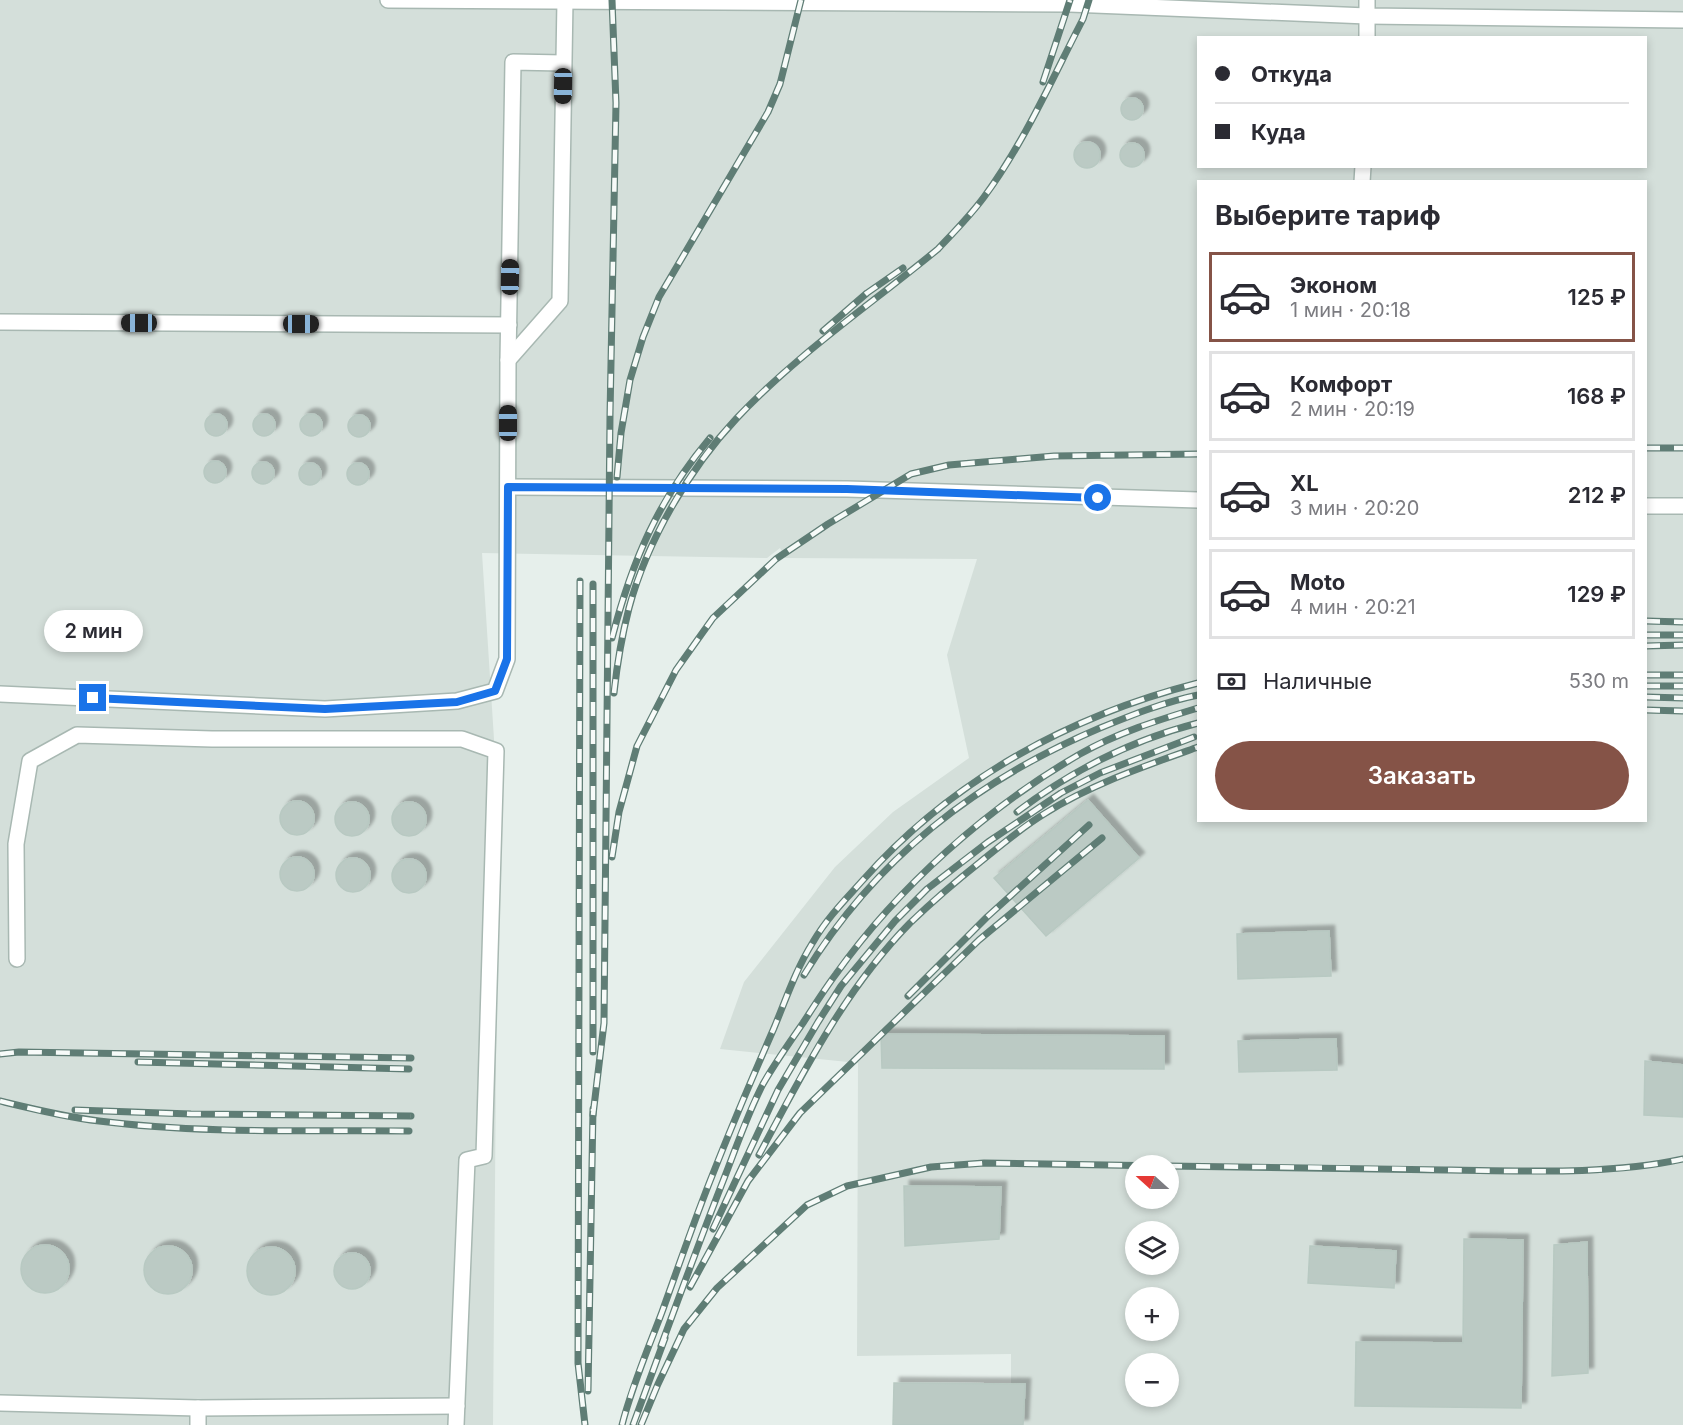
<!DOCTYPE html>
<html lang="ru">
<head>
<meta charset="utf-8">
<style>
  :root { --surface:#fff; --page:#f7f7f7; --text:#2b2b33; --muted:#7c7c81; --line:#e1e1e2; --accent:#855347 }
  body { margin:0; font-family:Inter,sans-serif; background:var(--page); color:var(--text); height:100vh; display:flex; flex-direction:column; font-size:22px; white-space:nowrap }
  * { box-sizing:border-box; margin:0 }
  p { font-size:20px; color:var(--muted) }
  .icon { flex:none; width:33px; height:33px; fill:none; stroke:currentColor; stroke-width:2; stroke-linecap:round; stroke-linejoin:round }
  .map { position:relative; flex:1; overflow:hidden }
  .sheet { position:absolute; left:1197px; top:180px; width:450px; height:642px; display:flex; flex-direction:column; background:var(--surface); border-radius:0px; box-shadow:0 3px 9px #0003 }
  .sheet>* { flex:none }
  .banner { position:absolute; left:1197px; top:36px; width:450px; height:132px; border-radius:0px; box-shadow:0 3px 9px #0003; display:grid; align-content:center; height:132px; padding:0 18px; background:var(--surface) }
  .needle { width:39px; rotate:291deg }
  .controls { position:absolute; left:1125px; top:1155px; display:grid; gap:12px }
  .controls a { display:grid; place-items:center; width:54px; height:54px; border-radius:50%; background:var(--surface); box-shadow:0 3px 9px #0003; font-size:30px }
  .end { position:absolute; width:27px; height:27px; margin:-14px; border:8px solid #1a73e8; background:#fff; box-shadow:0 0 0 3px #fff }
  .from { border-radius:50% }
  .bubble { position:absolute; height:42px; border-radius:21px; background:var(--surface); box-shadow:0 3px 9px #0003; font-size:20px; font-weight:600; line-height:42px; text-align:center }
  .car { position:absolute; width:18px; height:36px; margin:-18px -9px; border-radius:8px; box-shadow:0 0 4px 2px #0007; background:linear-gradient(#222 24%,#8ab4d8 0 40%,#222 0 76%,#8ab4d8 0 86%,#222 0) }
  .banner b { display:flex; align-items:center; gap:21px; height:57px; font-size:22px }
  .banner b+b { border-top:2px solid var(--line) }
  .banner i { width:15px; height:15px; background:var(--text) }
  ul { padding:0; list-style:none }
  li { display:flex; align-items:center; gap:18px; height:90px; margin:0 12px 9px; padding:0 6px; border:3px solid var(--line); border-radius:0px }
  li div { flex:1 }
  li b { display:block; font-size:22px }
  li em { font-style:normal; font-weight:600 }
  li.current { border-color:var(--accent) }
  li>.icon { width:54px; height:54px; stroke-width:1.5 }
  h2 { padding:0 18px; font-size:27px; line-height:72px }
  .pay { display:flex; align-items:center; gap:15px; height:66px; padding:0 18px; font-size:22px }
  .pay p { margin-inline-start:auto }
  .button { display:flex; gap:12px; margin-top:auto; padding:12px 18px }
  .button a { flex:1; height:69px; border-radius:36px; background:var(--accent); color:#fff; font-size:24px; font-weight:600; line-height:69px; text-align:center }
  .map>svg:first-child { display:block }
  .built { fill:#d4dfda; fill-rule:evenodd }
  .building { fill:#bbcac4; stroke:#b8c9c2; stroke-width:1.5; filter:url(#shadow) }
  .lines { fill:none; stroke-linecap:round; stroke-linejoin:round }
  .minor-casing { stroke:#a8b8b2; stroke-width:18 }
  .minor { stroke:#fff; stroke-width:15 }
  .rail-casing { stroke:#5f7d75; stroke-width:7 }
  .rail { stroke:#f7fbf9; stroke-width:4.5; stroke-dasharray:14; stroke-linecap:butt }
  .route { stroke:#1a73e8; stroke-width:8 }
</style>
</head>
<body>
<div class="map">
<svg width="1683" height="1425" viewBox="0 0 1683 1425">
  <defs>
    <filter id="shadow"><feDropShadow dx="5.5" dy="-5.5" stdDeviation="1.5" flood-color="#0004"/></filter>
  </defs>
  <rect width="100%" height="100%" fill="#e6efeb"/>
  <path class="built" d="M0,0H1683V1425H1011V1354L857,1356L858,1063L720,1049L744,982L835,867L893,812L969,758L947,655L977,559L785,558L780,548L767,558L482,553L494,739L493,944L497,946L493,1425H0ZM1198,38H1646V166H1198ZM1198,182H1646V820H1198ZM1136,1166H1168V1198H1136ZM1136,1232H1168V1264H1136ZM1136,1298H1168V1330H1136ZM1136,1364H1168V1396H1136Z"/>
  <g class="building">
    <circle cx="1132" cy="109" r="11"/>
    <circle cx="1087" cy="155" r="13"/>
    <circle cx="1132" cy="155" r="12"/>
    <circle cx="311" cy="425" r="11"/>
    <circle cx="216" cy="425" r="11"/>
    <circle cx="264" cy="425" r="11"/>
    <circle cx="359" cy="426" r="11"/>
    <circle cx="215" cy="472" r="11"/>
    <circle cx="263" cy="473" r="11"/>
    <circle cx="358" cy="474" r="11"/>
    <circle cx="310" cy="474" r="11"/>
    <polygon points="1088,800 1139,858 1046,936 994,878"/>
    <circle cx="297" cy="818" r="17"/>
    <circle cx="352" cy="819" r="17"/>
    <circle cx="409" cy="819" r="17"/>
    <circle cx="297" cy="874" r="17"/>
    <circle cx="353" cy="875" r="17"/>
    <circle cx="409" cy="876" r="17"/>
    <polygon points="1329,931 1331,976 1238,979 1237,934"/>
    <polygon points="881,1034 1164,1036 1164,1069 882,1068"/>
    <polygon points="1336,1039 1337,1070 1239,1072 1238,1041"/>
    <polygon points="1645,1061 1683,1065 1683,1117 1644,1115"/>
    <polygon points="904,1186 1001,1187 999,1239 905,1246"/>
    <polygon points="1464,1239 1523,1240 1521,1408 1355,1406 1356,1342 1463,1343"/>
    <polygon points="1587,1242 1588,1373 1552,1376 1554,1245"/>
    <circle cx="45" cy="1269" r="24"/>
    <polygon points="1310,1246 1396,1251 1394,1288 1308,1283"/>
    <circle cx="168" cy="1270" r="24"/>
    <circle cx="271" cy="1271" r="24"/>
    <circle cx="352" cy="1271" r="18"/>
    <polygon points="894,1383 1025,1384 1023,1425 893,1425"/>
  </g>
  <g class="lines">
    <g class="minor-casing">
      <g id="minor">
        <polyline points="388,0 1070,4 1367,16 1683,20"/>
        <polyline points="1367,38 1367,0"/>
        <polyline points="1362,182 1363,166"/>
        <polyline points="0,322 509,325"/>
        <polyline points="508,360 560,301 565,0"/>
        <polyline points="508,487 847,489 1198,500"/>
        <polyline points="1646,506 1683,506"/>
        <polyline points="0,694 325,709 457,701 495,691 507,659 508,360 513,62 563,63"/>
        <polyline points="17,959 16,844 30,761 77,735 212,739 462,739 496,751 484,1156 467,1160 456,1425"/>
        <polyline points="0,1403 198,1408 457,1406"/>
        <polyline points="198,1408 198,1425"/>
      </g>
    </g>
    <use href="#minor" class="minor"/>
    <g class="rail-casing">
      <g id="rail">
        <polyline points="1043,82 1070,0"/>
        <polyline points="823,331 867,293 903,268"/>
        <polyline points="1646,448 1683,448"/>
        <polyline points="617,477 621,433 630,380 643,337 659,297 768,112 780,84 801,0"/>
        <polyline points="580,581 578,1363 585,1425"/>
        <polyline points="1646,621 1683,622"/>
        <polyline points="1646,635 1683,635"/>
        <path d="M612,638C632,561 658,500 710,438"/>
        <polyline points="1646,646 1683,645"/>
        <polyline points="1646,675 1683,675"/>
        <polyline points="1646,686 1683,686"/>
        <path d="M614,693C617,665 622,635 629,608C647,541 689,469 736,419C796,355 870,305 938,249C954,232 970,216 984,197C1024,143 1052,79 1083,19L1089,0"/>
        <polyline points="1646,697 1683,698"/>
        <polyline points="1646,710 1683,711"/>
        <path d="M1017,812C1071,771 1132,740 1198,723"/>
        <polyline points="612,857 619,812 637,746 676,670 713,618 776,559 828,524 911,474 949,465 1054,456 1198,454"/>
        <path d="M804,975C875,859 975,781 1100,728C1132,715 1164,702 1198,695"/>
        <polyline points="908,996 987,917 1089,825"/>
        <polyline points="593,1052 593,584"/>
        <polyline points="0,1054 19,1052 411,1058"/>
        <polyline points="138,1062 409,1069"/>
        <path d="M0,1101C33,1109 65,1117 99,1121C201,1134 306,1130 409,1131"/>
        <polyline points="75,1110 191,1114 411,1116"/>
        <polyline points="593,1115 604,1023 610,415 616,103 612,0"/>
        <path d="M759,1155C802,1074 845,989 910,923C932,902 955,882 979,863C1000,846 1021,828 1044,814C1092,784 1145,766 1198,747"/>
        <path d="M1168,1166C1263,1167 1357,1168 1451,1170C1526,1171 1609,1175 1683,1159"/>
        <polyline points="713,1229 778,1090 818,1022 841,986 895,921 927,889 988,842 1061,793 1100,773 1194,737"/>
        <polyline points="690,1287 748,1181 800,1113 979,940 1102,838"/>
        <path d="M661,1346C682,1289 703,1232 725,1176C737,1145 748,1113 763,1084C775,1063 789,1043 803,1023C814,1006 824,990 836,974C898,887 988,807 1080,754C1117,733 1158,720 1198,708"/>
        <polyline points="588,1391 593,1109"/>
        <path d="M622,1425C632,1386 648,1349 662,1312C679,1265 695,1218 714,1171C733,1123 753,1076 774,1028C786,999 796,969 813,942C827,918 845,900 863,880C952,780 1069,716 1198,683"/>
        <polyline points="633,1425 665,1338"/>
        <polyline points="641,1425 658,1384 684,1329 717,1288 807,1205 847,1186 931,1167 984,1163 1167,1166"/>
      </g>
    </g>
    <use href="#rail" class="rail"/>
  </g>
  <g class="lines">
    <polyline class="route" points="93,698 325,709 457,702 495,691 507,659 508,487 847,489 1098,498"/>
  </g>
</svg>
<div class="controls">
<a><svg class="needle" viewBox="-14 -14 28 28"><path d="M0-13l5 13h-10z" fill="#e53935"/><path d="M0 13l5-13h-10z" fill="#7c7c81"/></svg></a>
<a><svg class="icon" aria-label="layers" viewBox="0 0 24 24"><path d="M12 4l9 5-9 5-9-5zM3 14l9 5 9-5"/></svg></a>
<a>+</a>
<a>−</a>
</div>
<i class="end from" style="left:1098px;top:498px"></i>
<i class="end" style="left:93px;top:698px"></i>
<div class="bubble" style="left:44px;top:610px;width:99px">2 мин</div>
<i class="car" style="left:563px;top:86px;rotate:181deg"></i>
<i class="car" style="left:510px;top:277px;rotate:1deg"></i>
<i class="car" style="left:139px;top:323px;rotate:270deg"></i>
<i class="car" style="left:301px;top:324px;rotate:90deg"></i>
<i class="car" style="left:508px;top:423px;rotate:0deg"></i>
<div class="banner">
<b><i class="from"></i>Откуда</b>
<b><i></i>Куда</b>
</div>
<section class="sheet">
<h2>Выберите тариф</h2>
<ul>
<li class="current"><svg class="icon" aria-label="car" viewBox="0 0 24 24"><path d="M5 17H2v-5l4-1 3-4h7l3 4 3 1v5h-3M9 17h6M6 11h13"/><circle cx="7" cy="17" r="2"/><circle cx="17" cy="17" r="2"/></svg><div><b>Эконом</b><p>1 мин · 20:18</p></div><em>125 ₽</em></li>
<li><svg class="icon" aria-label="car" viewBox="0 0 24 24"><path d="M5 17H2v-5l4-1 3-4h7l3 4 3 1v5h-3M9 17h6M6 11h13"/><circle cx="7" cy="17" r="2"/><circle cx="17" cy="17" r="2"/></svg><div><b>Комфорт</b><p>2 мин · 20:19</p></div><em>168 ₽</em></li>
<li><svg class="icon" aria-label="car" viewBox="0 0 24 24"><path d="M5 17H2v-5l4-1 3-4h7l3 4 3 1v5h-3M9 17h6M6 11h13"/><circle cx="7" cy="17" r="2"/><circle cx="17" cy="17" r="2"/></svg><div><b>XL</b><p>3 мин · 20:20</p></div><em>212 ₽</em></li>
<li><svg class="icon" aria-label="car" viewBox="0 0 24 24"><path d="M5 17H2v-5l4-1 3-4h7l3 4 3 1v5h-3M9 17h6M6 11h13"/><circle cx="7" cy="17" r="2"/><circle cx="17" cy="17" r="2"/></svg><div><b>Moto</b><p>4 мин · 20:21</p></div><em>129 ₽</em></li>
</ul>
<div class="pay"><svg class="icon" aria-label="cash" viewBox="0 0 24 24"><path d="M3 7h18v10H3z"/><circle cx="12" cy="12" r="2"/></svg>Наличные<p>530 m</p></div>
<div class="button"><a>Заказать</a></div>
</section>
</div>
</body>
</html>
